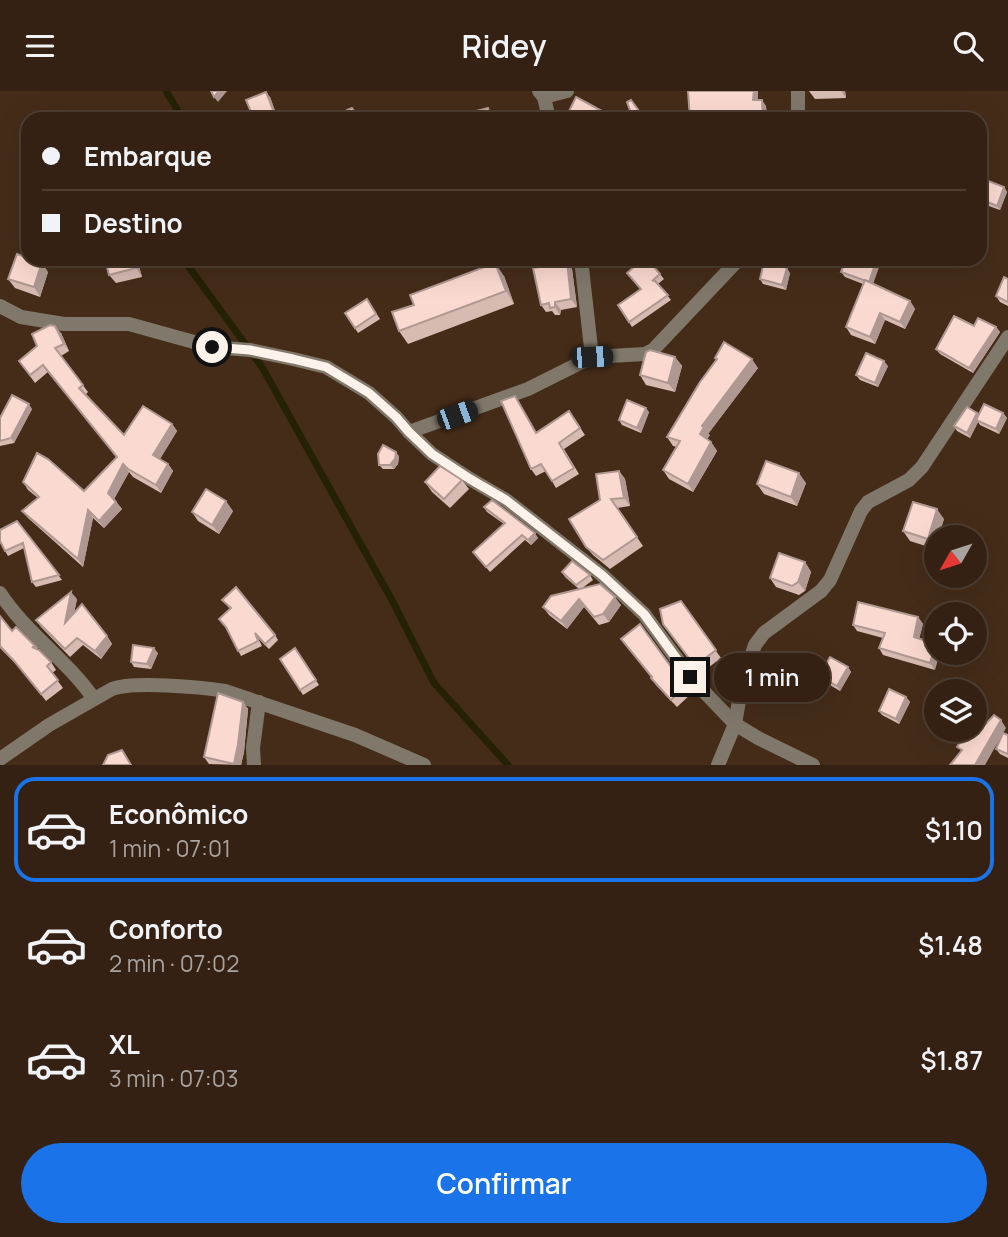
<!DOCTYPE html>
<html lang="pt">
<head>
<meta charset="utf-8">
<style>
  :root { --surface:#342113; --page:#3c291c; --text:#f1f3f6; --muted:#a9a3a0; --line:#4e3e33; --accent:#1a73e8 }
  body { margin:0; font-family:Manrope,sans-serif; background:var(--page); color:var(--text); height:100vh; display:flex; flex-direction:column; font-size:26px; white-space:nowrap }
  * { box-sizing:border-box; margin:0 }
  p { font-size:23px; color:var(--muted) }
  .icon { flex:none; width:38px; height:38px; fill:none; stroke:currentColor; stroke-width:2; stroke-linecap:round; stroke-linejoin:round }
  .map { position:relative; height:674px; overflow:hidden }
  .drawer { display:flex; flex-direction:column; background:var(--surface); flex:1 }
  .drawer>* { flex:none }
  .banner { position:absolute; left:21px; top:21px; width:966px; height:154px; border-radius:21px; box-shadow:0 7px 28px #0002,0 0 0 2px var(--line); display:grid; align-content:center; height:154px; padding:0 21px; background:var(--surface) }
  .needle { width:46px; rotate:231deg }
  .buttons { position:absolute; left:924px; top:434px; display:grid; gap:14px }
  .buttons a { display:grid; place-items:center; width:63px; height:63px; border-radius:50%; background:var(--surface); box-shadow:0 7px 28px #0002,0 0 0 2px var(--line); font-size:35px }
  .end { position:absolute; width:32px; height:32px; margin:-16px; border:9px solid #fdf3eb; background:#111; box-shadow:0 0 0 4px #111 }
  .from { border-radius:50% }
  .bubble { position:absolute; height:49px; border-radius:24px; background:var(--surface); box-shadow:0 7px 28px #0002,0 0 0 2px var(--line); font-size:23px; font-weight:600; line-height:49px; text-align:center }
  .car { position:absolute; width:21px; height:42px; margin:-21px -10px; border-radius:9px; box-shadow:0 0 5px 2px #0007; background:linear-gradient(#222 24%,#8ab4d8 0 40%,#222 0 76%,#8ab4d8 0 86%,#222 0) }
  .banner b { display:flex; align-items:center; gap:24px; height:66px; font-size:26px }
  .banner b+b { border-top:2px solid var(--line) }
  .banner i { width:18px; height:18px; background:var(--text) }
  ul { padding:12px 0 0; list-style:none }
  li { display:flex; align-items:center; gap:21px; height:105px; margin:0 14px 10px; padding:0 7px; border:4px solid transparent; border-radius:21px }
  li div { flex:1 }
  li b { display:block; font-size:26px }
  li em { font-style:normal; font-weight:600 }
  li.selected { border-color:var(--accent) }
  li>.icon { width:63px; height:63px; stroke-width:1.5 }
  .cta { display:flex; gap:14px; margin-top:auto; padding:14px 21px }
  .cta a { flex:1; height:80px; border-radius:42px; background:var(--accent); color:#fff; font-size:28px; font-weight:600; line-height:80px; text-align:center }
  header { display:flex; justify-content:space-between; align-items:center; height:91px; padding:0 21px; background:var(--surface); font-size:32px; font-weight:600 }
  .map>svg:first-child { display:block }
  .lines { fill:none; stroke-linecap:round; stroke-linejoin:round }
  .stream { stroke:#242104; stroke-width:7 }
  .minor { stroke:#80786b; stroke-width:14 }
  .wall { fill:#d7bbb3 }
  .shaded-wall { fill:#af9892 }
  .building { fill:#fad9d0; stroke:#af9892; stroke-width:2 }
  .route { stroke:#fdf3eb; stroke-width:9 }
</style>
</head>
<body>
<header><svg class="icon" aria-label="menu" viewBox="0 0 24 24"><path d="M4 6h16M4 12h16M4 18h16"/></svg>Ridey<svg class="icon" aria-label="search" viewBox="0 0 24 24"><circle cx="10" cy="10" r="6"/><path d="M15 15l6 6"/></svg></header>
<div class="map">
<svg width="1008" height="674" viewBox="0 0 1008 674">
  <rect width="100%" height="100%" fill="#452c19"/>
  <g class="lines">
    <g class="stream">
      <polyline points="166,0 181,25 179,28"/>
      <polyline points="183,168 262,276 393,511 434,592 508,674"/>
    </g>
    <g class="minor">
      <polyline points="539,0 544,6 567,0"/>
      <polyline points="798,0 798,28"/>
      <polyline points="544,6 549,28"/>
      <polyline points="0,215 21,226 64,233 129,233 212,256 250,259 293,268 326,276 369,302 396,326 409,341 432,363 470,388 506,409 602,484 644,523 690,586 735,633 758,647 813,674"/>
      <polyline points="592,266 645,263 653,259 739,168"/>
      <polyline points="409,341 528,298 592,266 581,168"/>
      <path d="M0,502C26,542 67,569 94,608"/>
      <path d="M0,668L49,634L112,598C133,590 201,596 225,600L355,644L424,674"/>
      <polyline points="254,674 253,657 259,611"/>
      <polyline points="718,674 735,633 742,592 755,554 764,542 821,500 830,489 861,420 868,411 909,389 922,376 1008,246"/>
    </g>
  </g>
  <g class="wall">
    <polygon points="809,0 845,0 846,7 815,8"/>
    <polygon points="270,6 278,28 254,28"/>
    <polygon points="758,9 766,15 767,28 690,28"/>
    <polygon points="568,22 605,25 604,28 574,28 572,27"/>
    <polygon points="1004,96 1007,101 1000,119 980,112 980,97"/>
    <polygon points="137,168 142,186 116,192 109,184"/>
    <polygon points="540,168 564,168 564,171 572,178 577,216 561,219 560,224 555,224 552,220 546,221 541,214 541,176"/>
    <polygon points="638,168 647,168 660,183 664,188 658,193 671,209 632,236 618,214 640,198 642,169"/>
    <polygon points="891,168 934,168 933,172"/>
    <polygon points="48,181 40,206 15,197 8,188"/>
    <polygon points="841,181 873,193 910,210 915,218 905,238 885,229 875,253 851,244 846,236 863,193 845,186"/>
    <polygon points="790,182 786,199 763,193 760,188"/>
    <polygon points="504,185 514,213 408,253 399,240"/>
    <polygon points="1008,188 1008,215 1000,211 996,205"/>
    <polygon points="367,208 380,228 358,242 345,222"/>
    <polygon points="974,235 996,236 1000,241 973,282 940,263 936,258"/>
    <polygon points="61,242 69,260 61,265 88,301 86,303 124,344 172,333 177,340 160,368 168,373 173,380 161,402 133,386 129,381 114,408 122,418 104,437 93,427 83,476 28,427 22,420 38,407 28,399 23,391 84,400 117,366 48,281 35,292 19,270 37,255"/>
    <polygon points="675,266 682,275 675,301 646,294 640,284"/>
    <polygon points="715,267 758,277 708,343 710,344 707,348 711,351 717,360 693,401 669,388 663,379 677,356 673,355 667,346 717,269"/>
    <polygon points="888,275 878,296 860,289 856,284"/>
    <polygon points="519,311 536,341 569,320 585,344 564,358 579,383 556,397 546,380 536,385 531,378"/>
    <polygon points="32,318 14,352 0,355 0,327"/>
    <polygon points="649,321 641,342 622,334 619,329"/>
    <polygon points="977,322 979,324 1003,322 1007,327 999,343 980,334 978,331 970,347 957,340 954,335"/>
    <polygon points="399,365 398,373 394,378 383,378 379,374"/>
    <polygon points="619,380 625,388 630,415 617,417 643,455 610,478 593,464 586,456 600,409"/>
    <polygon points="462,389 469,398 450,417 432,401 425,391"/>
    <polygon points="806,392 797,415 764,403 757,393"/>
    <polygon points="484,416 538,447 531,454 525,449 490,481 473,461 504,433 487,421"/>
    <polygon points="233,420 219,443 198,430 192,421"/>
    <polygon points="944,428 938,446 936,446 935,458 910,450 903,440"/>
    <polygon points="17,430 62,489 36,496 32,491 24,457 8,465 5,460"/>
    <polygon points="805,471 811,481 805,500 799,504 776,496 770,487"/>
    <polygon points="562,481 590,484 593,489 581,498 621,514 609,531 599,534 584,516 567,538 549,524 543,516 579,498 565,486"/>
    <polygon points="77,508 74,522 107,545 112,553 101,568 83,554 70,566 41,536 36,529"/>
    <polygon points="222,509 275,544 278,549 269,558 258,547 262,555 241,565 227,538 219,528 230,518"/>
    <polygon points="681,510 721,567 700,583 663,533"/>
    <polygon points="0,525 12,540 36,556 51,571 56,579 52,582 63,597 46,610 21,578 0,557"/>
    <polygon points="918,526 923,533 919,548 935,579 883,564 879,557 883,547 857,540 853,534"/>
    <polygon points="621,548 677,584 692,602 677,616 656,594 651,587 651,586"/>
    <polygon points="295,557 319,594 303,604 280,568"/>
    <polygon points="158,562 151,578 134,576 131,571"/>
    <polygon points="848,576 851,581 840,600 823,590 819,585"/>
    <polygon points="906,606 910,611 899,633 882,624 879,620"/>
    <polygon points="243,611 248,618 244,661 241,674 209,673 204,666"/>
    <polygon points="1008,644 1008,667 1000,663 996,658"/>
  </g>
  <g class="shaded-wall">
    <polygon points="219,0 227,0 218,11 214,6"/>
    <polygon points="754,0 758,0 758,15 753,9"/>
    <polygon points="841,0 845,0 846,7"/>
    <polygon points="266,1 270,6 278,28 275,24"/>
    <polygon points="762,9 766,15 767,28 763,28"/>
    <polygon points="602,20 605,25 604,28 598,28"/>
    <polygon points="1004,96 1007,101 1000,119 997,115"/>
    <polygon points="133,168 137,168 142,186 136,177"/>
    <polygon points="559,168 564,168 564,180 558,172"/>
    <polygon points="877,168 882,168 872,196 869,191"/>
    <polygon points="567,170 572,178 577,216 571,208"/>
    <polygon points="42,171 48,181 40,206 34,196"/>
    <polygon points="495,172 504,185 514,213 506,200"/>
    <polygon points="787,177 790,182 786,199 782,194"/>
    <polygon points="910,210 915,218 905,238 900,231"/>
    <polygon points="555,211 561,219 560,224 555,216"/>
    <polygon points="880,222 885,229 875,253 870,246"/>
    <polygon points="55,235 61,242 69,260 64,253"/>
    <polygon points="996,236 1000,241 973,282 969,277"/>
    <polygon points="675,266 682,275 675,301 668,292"/>
    <polygon points="752,268 758,277 708,343 710,344 705,351 700,343 702,335"/>
    <polygon points="884,270 888,275 878,296 875,292"/>
    <polygon points="29,313 32,318 14,352 11,347"/>
    <polygon points="646,317 649,321 641,342 637,337"/>
    <polygon points="977,322 981,327 976,329 978,331 970,347 967,342"/>
    <polygon points="1003,322 1007,327 999,343 996,338"/>
    <polygon points="172,333 177,340 158,371 153,364"/>
    <polygon points="711,351 717,360 693,401 688,393"/>
    <polygon points="396,361 399,365 398,373 394,378 390,374"/>
    <polygon points="123,373 129,381 113,410 108,402"/>
    <polygon points="168,373 173,380 161,402 156,394"/>
    <polygon points="619,380 625,388 630,415 624,407"/>
    <polygon points="799,382 806,392 797,415 791,406"/>
    <polygon points="226,410 233,420 219,443 212,434"/>
    <polygon points="116,411 122,418 104,437 99,430"/>
    <polygon points="937,418 944,428 938,446 936,446 935,458 928,448"/>
    <polygon points="88,419 93,427 83,476 78,468"/>
    <polygon points="535,442 538,447 531,454 528,449"/>
    <polygon points="805,471 811,481 805,500 798,491"/>
    <polygon points="71,501 77,508 70,540 65,532"/>
    <polygon points="615,506 621,514 609,531 603,523"/>
    <polygon points="579,508 584,516 567,538 561,530"/>
    <polygon points="918,526 923,533 918,553 914,546"/>
    <polygon points="107,545 112,553 101,568 95,560"/>
    <polygon points="936,553 936,562 940,562 935,579 930,572"/>
    <polygon points="154,557 158,562 151,578 147,573"/>
    <polygon points="848,576 851,581 840,600 837,595"/>
    <polygon points="906,606 910,611 899,633 896,628"/>
    <polygon points="243,611 248,618 244,661 241,674 235,674"/>
    <polygon points="1001,629 1006,637 985,674 975,674"/>
  </g>
  <g class="building">
    <polygon points="211,0 219,0 214,6"/>
    <polygon points="688,0 754,0 753,9 762,9 763,28 740,28 740,23 690,28"/>
    <polygon points="266,1 275,24 265,28 254,28 246,9"/>
    <polygon points="576,6 602,20 598,28 580,28 568,22"/>
    <polygon points="631,9 645,28 633,28 627,11"/>
    <polygon points="352,17 360,28 351,28 347,19"/>
    <polygon points="488,17 491,28 467,28 465,23"/>
    <polygon points="983,88 1004,96 997,115 980,108 980,97"/>
    <polygon points="17,163 28,167 28,168 32,168 42,171 34,196 8,188"/>
    <polygon points="105,168 133,168 136,177 109,184"/>
    <polygon points="540,168 559,168 558,172 567,170 571,208 555,211 555,216 550,217 549,212 541,214 533,177 541,176"/>
    <polygon points="643,168 647,168 660,183 652,190 654,189 668,204 629,231 618,214 641,198 627,182"/>
    <polygon points="846,168 877,168 869,191 841,181"/>
    <polygon points="764,171 787,177 782,194 760,188"/>
    <polygon points="495,172 506,200 399,240 392,221 414,214 410,204"/>
    <polygon points="1004,186 1008,188 1008,211 996,205"/>
    <polygon points="865,189 910,210 900,231 880,222 870,246 846,236"/>
    <polygon points="367,208 376,223 355,237 345,222"/>
    <polygon points="954,225 974,235 978,227 996,236 969,277 936,258"/>
    <polygon points="50,234 55,235 64,253 55,257 83,294 79,297 124,344 143,315 172,333 153,364 168,373 156,394 128,378 123,373 108,402 116,411 99,430 88,419 78,468 22,420 39,406 23,391 37,362 48,368 84,400 117,366 43,274 30,284 19,270 37,255 32,243"/>
    <polygon points="724,251 752,268 702,335 704,336 700,343 711,351 688,393 663,379 680,350 667,346 700,291 717,268 715,267"/>
    <polygon points="650,259 675,266 668,292 640,284 646,261"/>
    <polygon points="866,262 884,270 875,292 856,284"/>
    <polygon points="12,304 29,313 11,347 0,350 0,327"/>
    <polygon points="515,305 536,342 569,320 580,337 559,352 574,377 552,390 541,373 531,378 501,310"/>
    <polygon points="627,309 646,317 637,337 619,329"/>
    <polygon points="984,313 1003,322 996,338 976,329"/>
    <polygon points="967,316 977,322 967,342 954,335"/>
    <polygon points="383,354 396,361 395,368 390,374 379,374 378,363"/>
    <polygon points="766,370 799,382 791,406 757,393"/>
    <polygon points="440,375 462,389 444,408 425,391"/>
    <polygon points="619,380 624,407 611,408 637,446 603,469 586,456 569,428 600,409 596,383"/>
    <polygon points="206,398 226,410 212,434 192,421"/>
    <polygon points="492,409 535,442 528,449 522,444 486,476 473,461 505,432 484,416"/>
    <polygon points="913,411 937,418 928,448 903,440"/>
    <polygon points="17,430 59,484 32,491 23,452 5,460 0,450 0,439"/>
    <polygon points="779,462 805,471 798,491 792,495 770,487"/>
    <polygon points="572,470 590,484 576,494 562,481"/>
    <polygon points="600,493 615,506 603,523 594,526 579,508 561,530 543,516 551,505"/>
    <polygon points="236,496 275,544 265,553 255,542 258,550 238,560 226,536 219,528 231,517 222,509"/>
    <polygon points="71,501 65,532 82,513 107,545 95,560 77,547 65,558 36,529"/>
    <polygon points="681,510 716,559 695,575 663,533 660,518"/>
    <polygon points="858,511 918,526 914,546 936,553 930,572 879,557 885,542 853,534"/>
    <polygon points="0,525 12,540 16,536 36,556 32,556 39,559 51,571 47,575 58,589 41,603 15,571 0,555"/>
    <polygon points="640,533 677,584 686,594 671,609 651,587 652,586 621,548"/>
    <polygon points="133,554 154,557 147,573 131,571"/>
    <polygon points="295,557 316,589 300,599 280,568"/>
    <polygon points="830,566 848,576 837,595 819,585"/>
    <polygon points="889,598 906,606 896,628 879,620"/>
    <polygon points="218,602 243,611 238,653 234,673 204,666"/>
    <polygon points="994,624 1001,629 975,674 950,674 962,659 957,656 967,639 975,639 975,634 981,638"/>
    <polygon points="1003,642 1008,644 1008,663 996,658"/>
    <polygon points="122,659 131,674 103,674 108,664"/>
  </g>
  <g class="lines">
    <polyline class="route" points="212,256 250,259 293,268 326,276 369,302 396,326 409,341 432,363 470,388 506,409 602,484 644,523 690,586"/>
  </g>
</svg>
<div class="buttons">
<a><svg class="needle" viewBox="-14 -14 28 28"><path d="M0-13l5 13h-10z" fill="#e53935"/><path d="M0 13l5-13h-10z" fill="#a9a3a0"/></svg></a>
<a><svg class="icon" aria-label="locate" viewBox="0 0 24 24"><circle cx="12" cy="12" r="6"/><path d="M12 2v4M12 18v4M2 12h4M18 12h4"/></svg></a>
<a><svg class="icon" aria-label="layers" viewBox="0 0 24 24"><path d="M12 4l9 5-9 5-9-5zM3 14l9 5 9-5"/></svg></a>
</div>
<i class="end from" style="left:212px;top:256px"></i>
<i class="end" style="left:690px;top:586px"></i>
<div class="bubble" style="left:714px;top:562px;width:116px">1 min</div>
<i class="car" style="left:592px;top:266px;rotate:87deg"></i>
<i class="car" style="left:457px;top:324px;rotate:70deg"></i>
<div class="banner">
<b><i class="from"></i>Embarque</b>
<b><i></i>Destino</b>
</div>
</div>
<section class="drawer">
<ul>
<li class="selected"><svg class="icon" aria-label="car" viewBox="0 0 24 24"><path d="M5 17H2v-5l4-1 3-4h7l3 4 3 1v5h-3M9 17h6M6 11h13"/><circle cx="7" cy="17" r="2"/><circle cx="17" cy="17" r="2"/></svg><div><b>Econômico</b><p>1 min · 07:01</p></div><em>$1.10</em></li>
<li><svg class="icon" aria-label="car" viewBox="0 0 24 24"><path d="M5 17H2v-5l4-1 3-4h7l3 4 3 1v5h-3M9 17h6M6 11h13"/><circle cx="7" cy="17" r="2"/><circle cx="17" cy="17" r="2"/></svg><div><b>Conforto</b><p>2 min · 07:02</p></div><em>$1.48</em></li>
<li><svg class="icon" aria-label="car" viewBox="0 0 24 24"><path d="M5 17H2v-5l4-1 3-4h7l3 4 3 1v5h-3M9 17h6M6 11h13"/><circle cx="7" cy="17" r="2"/><circle cx="17" cy="17" r="2"/></svg><div><b>XL</b><p>3 min · 07:03</p></div><em>$1.87</em></li>
</ul>
<div class="cta"><a>Confirmar</a></div>
</section>
</body>
</html>
